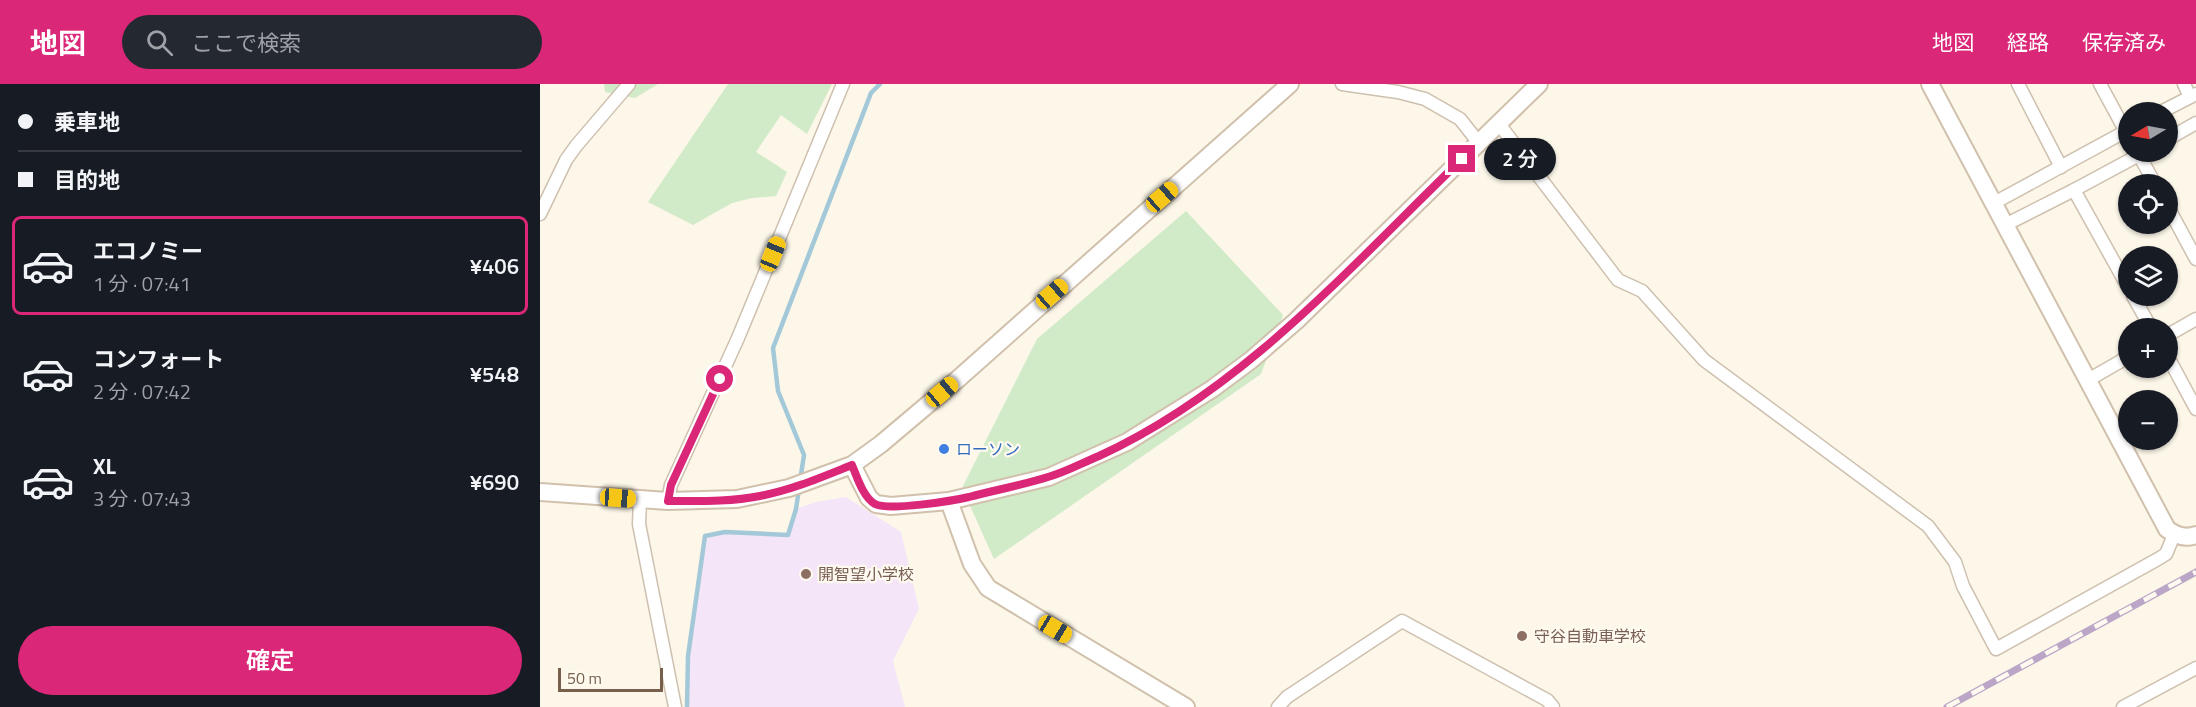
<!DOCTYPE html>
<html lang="ja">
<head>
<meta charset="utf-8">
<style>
  :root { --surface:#171b24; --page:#242831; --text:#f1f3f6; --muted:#9ea1a6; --line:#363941; --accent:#db2777 }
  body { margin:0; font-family:"Titillium Web","Noto Sans JP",sans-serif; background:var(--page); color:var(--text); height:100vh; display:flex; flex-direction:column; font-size:22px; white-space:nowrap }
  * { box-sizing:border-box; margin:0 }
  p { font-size:20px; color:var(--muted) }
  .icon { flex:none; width:33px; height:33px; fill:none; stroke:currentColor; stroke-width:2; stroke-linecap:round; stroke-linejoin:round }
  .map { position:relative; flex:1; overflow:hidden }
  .details { display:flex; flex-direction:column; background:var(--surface); width:540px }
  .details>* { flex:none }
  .top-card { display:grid; align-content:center; height:132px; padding:0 18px; background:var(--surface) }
  .needle { width:39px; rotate:260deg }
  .fabs { position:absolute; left:1578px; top:18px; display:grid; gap:12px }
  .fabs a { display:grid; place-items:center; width:60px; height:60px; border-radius:50%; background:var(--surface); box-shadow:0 2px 4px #0004; font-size:30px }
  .scale { position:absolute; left:18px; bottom:15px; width:105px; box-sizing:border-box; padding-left:6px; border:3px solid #76604c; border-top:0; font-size:16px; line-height:21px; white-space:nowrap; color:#76604c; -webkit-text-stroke:4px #fffaef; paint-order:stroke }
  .end { position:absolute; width:27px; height:27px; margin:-14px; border:8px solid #db2777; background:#fff; box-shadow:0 0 0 3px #fff }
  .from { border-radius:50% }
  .bubble { position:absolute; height:42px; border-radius:21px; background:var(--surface); box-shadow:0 2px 4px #0004; font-size:20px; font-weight:600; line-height:42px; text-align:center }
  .car { position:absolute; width:18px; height:36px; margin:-18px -9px; border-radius:8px; box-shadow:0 0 4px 2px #0007; background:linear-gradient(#f5c518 24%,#345 0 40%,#f5c518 0 76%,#345 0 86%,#f5c518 0) }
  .top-card b { display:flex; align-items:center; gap:21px; height:57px; font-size:22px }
  .top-card b+b { border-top:2px solid var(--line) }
  .top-card i { width:15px; height:15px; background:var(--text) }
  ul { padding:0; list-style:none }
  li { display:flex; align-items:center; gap:18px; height:99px; margin:0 12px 9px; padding:0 6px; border:3px solid transparent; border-radius:9px }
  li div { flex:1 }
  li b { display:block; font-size:22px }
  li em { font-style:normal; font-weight:600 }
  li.selected { border-color:var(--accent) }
  li>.icon { width:54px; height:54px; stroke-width:1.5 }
  .primary-button { display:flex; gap:12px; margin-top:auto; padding:12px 18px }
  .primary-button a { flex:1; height:69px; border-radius:36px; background:var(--accent); color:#fff; font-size:24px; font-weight:600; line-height:69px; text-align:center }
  header { display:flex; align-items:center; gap:36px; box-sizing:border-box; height:84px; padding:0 30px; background:var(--accent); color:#fff }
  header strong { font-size:28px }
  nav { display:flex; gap:33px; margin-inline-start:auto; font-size:21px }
  .search { width:420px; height:54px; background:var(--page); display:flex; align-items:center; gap:15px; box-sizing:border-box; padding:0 21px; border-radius:33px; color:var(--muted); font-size:22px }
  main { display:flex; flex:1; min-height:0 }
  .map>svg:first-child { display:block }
  .education { fill:#f4e5f9 }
  .green { fill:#d1eac7 }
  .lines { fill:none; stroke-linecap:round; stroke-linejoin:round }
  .stream { stroke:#a3c9d8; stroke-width:4.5 }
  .street-casing { stroke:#cec0ae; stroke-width:15 }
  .secondary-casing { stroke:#d1c1ac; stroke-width:20 }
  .street { stroke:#fff; stroke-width:12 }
  .secondary { stroke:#fff; stroke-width:16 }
  .rail-casing { stroke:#bba6c7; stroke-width:7 }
  .rail { stroke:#fffaef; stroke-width:4.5; stroke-dasharray:14; stroke-linecap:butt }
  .route { stroke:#db2777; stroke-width:8 }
  .shop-dot { fill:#3f7fe0; stroke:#fffaef; stroke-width:2 }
  .education-dot { fill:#8d6e63; stroke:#fffaef; stroke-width:2 }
  .labels { text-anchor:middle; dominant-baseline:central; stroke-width:4.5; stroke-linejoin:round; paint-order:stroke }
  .shop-label { font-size:16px; fill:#366cbe; stroke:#fffaef; text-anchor:start }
  .education-label { font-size:16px; fill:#785e54; stroke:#fffaef; text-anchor:start }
</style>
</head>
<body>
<header>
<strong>地図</strong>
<div class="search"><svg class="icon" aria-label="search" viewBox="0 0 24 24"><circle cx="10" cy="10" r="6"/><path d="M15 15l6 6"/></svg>ここで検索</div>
<nav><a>地図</a><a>経路</a><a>保存済み</a></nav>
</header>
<main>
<section class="details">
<div class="top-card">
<b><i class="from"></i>乗車地</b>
<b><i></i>目的地</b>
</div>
<ul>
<li class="selected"><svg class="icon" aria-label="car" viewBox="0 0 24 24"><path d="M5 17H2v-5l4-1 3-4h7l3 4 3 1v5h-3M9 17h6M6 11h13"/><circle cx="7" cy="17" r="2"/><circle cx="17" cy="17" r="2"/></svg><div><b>エコノミー</b><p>1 分 · 07:41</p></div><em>¥406</em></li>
<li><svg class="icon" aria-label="car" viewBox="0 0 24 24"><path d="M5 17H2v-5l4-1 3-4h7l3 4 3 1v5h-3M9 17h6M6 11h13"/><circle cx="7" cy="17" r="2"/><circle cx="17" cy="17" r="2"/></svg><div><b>コンフォート</b><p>2 分 · 07:42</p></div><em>¥548</em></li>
<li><svg class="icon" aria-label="car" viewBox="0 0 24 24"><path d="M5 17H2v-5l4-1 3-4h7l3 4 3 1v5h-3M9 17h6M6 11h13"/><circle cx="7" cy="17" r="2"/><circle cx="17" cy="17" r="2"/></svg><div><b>XL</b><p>3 分 · 07:43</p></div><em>¥690</em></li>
</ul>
<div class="primary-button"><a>確定</a></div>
</section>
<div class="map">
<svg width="1656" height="623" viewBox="0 0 1656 623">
  <rect width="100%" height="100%" fill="#fcf7e9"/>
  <polygon class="education" points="306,413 361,448 379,525 353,577 365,623 147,623 148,570 167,454 185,448 248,451 256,425 276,418"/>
  <g class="green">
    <polygon points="64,0 118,0 95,14 65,8"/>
    <polygon points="188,0 292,0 267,50 241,31 216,68 247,88 236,112 212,114 192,119 153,141 108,118"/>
    <polygon points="646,127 743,231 721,290 454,475 422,404 497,255"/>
  </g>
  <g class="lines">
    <g class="stream">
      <polyline points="260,397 264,371 238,307 233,264 331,9 340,0"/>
      <polyline points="147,623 148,572 165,452 185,448 248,451 256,425 259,405"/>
    </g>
    <g class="street-casing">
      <g id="street">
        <polyline points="802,0 858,8 885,15 920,35 939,59"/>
        <polyline points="1478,0 1521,83"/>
        <polyline points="1560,0 1586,48"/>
        <polyline points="1644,0 1650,13"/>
        <polyline points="1621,28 1656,10"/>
        <polyline points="959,40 1078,196 1102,207 1164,276 1388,442 1415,478 1423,502 1456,565 1618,475 1626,470 1634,451"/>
        <polyline points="1628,55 1656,39"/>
        <polyline points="1604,68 1599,71 1615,100"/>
        <polyline points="1534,106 1599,71"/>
        <polyline points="1454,119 1588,46"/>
        <polyline points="1628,123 1656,175"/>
        <polyline points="0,130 26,76 36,62 89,0"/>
        <polyline points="1465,141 1534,106 1588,203"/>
        <polyline points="1593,212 1611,244"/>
        <polyline points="1628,251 1656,235"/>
        <polyline points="1628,273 1656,325"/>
        <polyline points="1548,296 1588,273"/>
        <polyline points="100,416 99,440 135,623"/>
        <polyline points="128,417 131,401 198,254 303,0"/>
        <polyline points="738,623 747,613 862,537 1007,616 1013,623"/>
        <polyline points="1583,623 1656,584"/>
      </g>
    </g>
    <g class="secondary-casing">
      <g id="secondary">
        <path d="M1390,0L1627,445C1636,452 1645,455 1656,451"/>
        <polyline points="312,381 329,414 336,420 351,422 409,417 509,393 587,358 672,305 711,276 756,237 999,0"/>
        <polyline points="0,408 128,417 197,415 249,404 312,381 341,360 418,295 750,0"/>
        <polyline points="409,417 432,480 448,504 646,623"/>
      </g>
    </g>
    <use href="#street" class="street"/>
    <use href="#secondary" class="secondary"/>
    <g class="rail-casing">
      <polyline id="rail" points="1407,623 1656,488"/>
    </g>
    <use href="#rail" class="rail"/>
  </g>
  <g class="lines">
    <path class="route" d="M180,295L131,401L128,417C159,417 190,418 220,412C252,406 282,393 312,381C317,393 323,413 335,420C349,427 412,417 429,413C455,406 483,401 508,393C526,388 542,379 559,372C703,306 810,183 922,75"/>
  </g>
  <circle class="shop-dot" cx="404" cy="365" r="6"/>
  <g class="education-dot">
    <circle cx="266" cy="490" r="6"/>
    <circle cx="982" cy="552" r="6"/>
  </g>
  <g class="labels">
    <g class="shop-label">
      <text x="416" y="365">ローソン</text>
    </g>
    <g class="education-label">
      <text x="278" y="490">開智望小学校</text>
      <text x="994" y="552">守谷自動車学校</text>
    </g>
  </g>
</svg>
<div class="fabs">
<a><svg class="needle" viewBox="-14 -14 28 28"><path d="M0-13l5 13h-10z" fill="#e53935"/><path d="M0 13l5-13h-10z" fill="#9ea1a6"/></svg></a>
<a><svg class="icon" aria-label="locate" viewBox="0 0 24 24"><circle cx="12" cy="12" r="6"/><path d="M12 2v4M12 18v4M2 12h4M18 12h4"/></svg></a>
<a><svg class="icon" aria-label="layers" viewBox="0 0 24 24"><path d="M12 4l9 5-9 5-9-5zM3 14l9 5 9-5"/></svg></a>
<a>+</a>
<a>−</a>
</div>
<div class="scale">50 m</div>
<i class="end from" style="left:180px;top:295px"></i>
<i class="end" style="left:922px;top:75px"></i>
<div class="bubble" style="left:944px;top:54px;width:72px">2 分</div>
<i class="car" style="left:622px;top:113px;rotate:49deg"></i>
<i class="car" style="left:233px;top:170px;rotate:22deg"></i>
<i class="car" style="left:512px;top:210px;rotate:49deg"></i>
<i class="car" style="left:402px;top:308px;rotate:50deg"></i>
<i class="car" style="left:78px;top:414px;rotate:94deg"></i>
<i class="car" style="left:515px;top:545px;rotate:121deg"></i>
</div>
</main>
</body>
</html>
